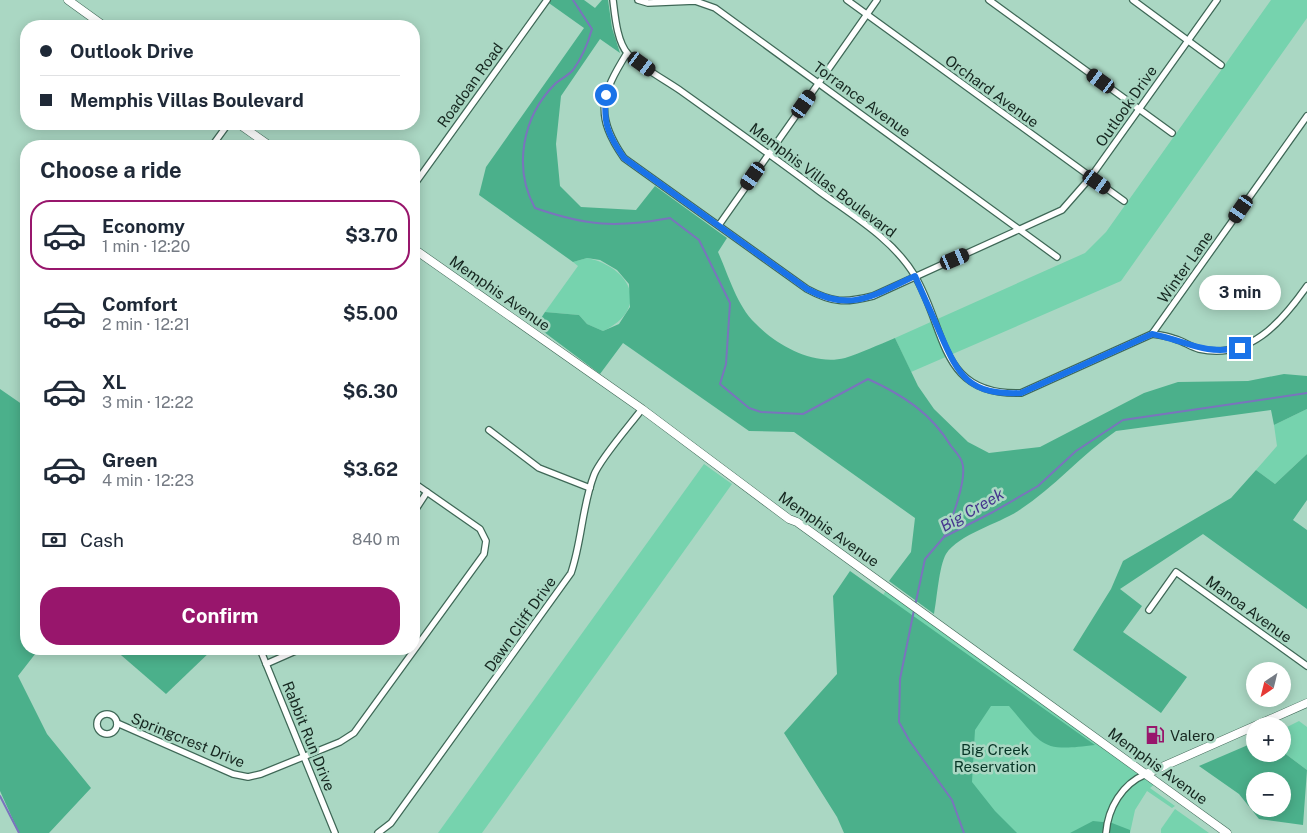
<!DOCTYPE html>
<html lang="en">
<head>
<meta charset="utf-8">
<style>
  :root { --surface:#fff; --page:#f6f6f7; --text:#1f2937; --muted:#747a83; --line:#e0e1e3; --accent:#98166c }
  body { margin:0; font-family:"Public Sans",sans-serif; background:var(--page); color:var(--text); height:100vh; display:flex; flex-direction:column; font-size:19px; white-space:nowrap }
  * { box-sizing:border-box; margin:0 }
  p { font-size:16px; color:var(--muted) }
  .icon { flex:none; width:28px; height:28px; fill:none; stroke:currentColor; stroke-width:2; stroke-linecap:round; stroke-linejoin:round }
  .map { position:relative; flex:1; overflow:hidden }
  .details { position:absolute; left:20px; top:140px; width:400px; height:515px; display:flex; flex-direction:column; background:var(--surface); border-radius:20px; box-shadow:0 2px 12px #0003 }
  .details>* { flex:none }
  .hud { position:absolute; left:20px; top:20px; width:400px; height:110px; border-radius:20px; box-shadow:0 2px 12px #0003; display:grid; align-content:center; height:110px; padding:0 20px; background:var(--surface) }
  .needle { width:32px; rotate:215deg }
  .controls { position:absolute; left:1246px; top:662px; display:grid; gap:10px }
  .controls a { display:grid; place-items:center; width:45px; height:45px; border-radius:50%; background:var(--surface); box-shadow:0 2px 12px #0003; font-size:25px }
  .end { position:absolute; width:22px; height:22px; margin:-11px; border:6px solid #1a73e8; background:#fff; box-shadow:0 0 0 2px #fff }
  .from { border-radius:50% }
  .bubble { position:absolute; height:35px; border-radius:18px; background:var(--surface); box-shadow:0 2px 12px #0003; font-size:16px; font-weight:700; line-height:35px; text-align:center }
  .car { position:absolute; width:15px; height:30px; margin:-15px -8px; border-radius:6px; box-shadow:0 0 4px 1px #0007; background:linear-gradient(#222 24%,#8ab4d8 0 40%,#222 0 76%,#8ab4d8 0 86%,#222 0) }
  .hud b { display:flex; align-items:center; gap:18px; height:48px; font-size:19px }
  .hud b+b { border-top:1px solid var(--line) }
  .hud i { width:12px; height:12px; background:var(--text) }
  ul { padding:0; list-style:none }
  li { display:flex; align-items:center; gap:15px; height:70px; margin:0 10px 8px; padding:0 10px; border:2px solid transparent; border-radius:20px }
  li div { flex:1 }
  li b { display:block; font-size:19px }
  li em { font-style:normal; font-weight:700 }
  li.active { border-color:var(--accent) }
  li>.icon { width:45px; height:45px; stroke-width:1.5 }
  h2 { padding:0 20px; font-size:22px; line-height:60px }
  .pay { display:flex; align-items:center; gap:12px; height:55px; padding:0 20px; font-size:19px }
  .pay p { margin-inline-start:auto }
  .button { display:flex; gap:10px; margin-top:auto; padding:10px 20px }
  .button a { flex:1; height:58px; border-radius:20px; background:var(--accent); color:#fff; font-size:20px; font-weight:700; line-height:58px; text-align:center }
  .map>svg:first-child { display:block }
  .green { fill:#76d3ae }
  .forest { fill:#4bb08b; fill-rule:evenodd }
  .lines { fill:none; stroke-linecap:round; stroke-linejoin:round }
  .stream { stroke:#7a74bd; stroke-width:2 }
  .minor-casing { stroke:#3f6857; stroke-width:8 }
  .secondary-casing { stroke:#3f6857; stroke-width:9 }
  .minor { stroke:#fff; stroke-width:5.5 }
  .secondary { stroke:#fff; stroke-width:8 }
  .route { stroke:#1a73e8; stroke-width:6 }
  .labels { text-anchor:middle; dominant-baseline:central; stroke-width:5; stroke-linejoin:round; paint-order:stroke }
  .street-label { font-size:15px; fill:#162720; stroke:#aad7c3 }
  .poi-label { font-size:15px; fill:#162720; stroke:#aad7c3; text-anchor:start }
  .park-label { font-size:15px; fill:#073526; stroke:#aad7c3 }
  .water-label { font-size:16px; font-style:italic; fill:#45358d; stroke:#aad7c3 }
</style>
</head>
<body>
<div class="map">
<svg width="1307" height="833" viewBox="0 0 1307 833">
  <rect width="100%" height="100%" fill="#aad7c3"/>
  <g class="green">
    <polygon points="1271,0 1307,0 1307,18 1121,281 911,372 895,338 1085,253 1106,232"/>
    <path d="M587,258C631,267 651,309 603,331L587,324L579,315L545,312L578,266L573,262Z"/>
    <polygon points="1307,409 1307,454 1275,484 1256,470 1277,446 1274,425"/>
    <polygon points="704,464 732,484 482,833 438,833"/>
    <polygon points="888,588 1157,782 1150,788 1175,806 1172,808 1147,791 1135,810 1130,833 938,833 878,602"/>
    <polygon points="1299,721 1307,727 1307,770 1283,752 1283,729"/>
    <polygon points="1175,809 1209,833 1161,833 1161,829"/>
  </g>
  <g class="forest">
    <path d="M547,0H584L595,8L602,0H608L612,28L620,53L600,39L561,96L556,144L560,186L581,207L636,210L655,186L727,238L718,252C728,274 737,306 755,323C776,345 813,366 845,358C861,353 878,345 895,338L918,386L934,409L968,442L989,453L1040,447L1144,393L1178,382L1248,381L1284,374L1307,376V409L1274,425L1271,410L1116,431C1081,455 1054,488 1018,511C998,524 959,534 946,554C939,566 937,599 934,614L889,581L911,552L915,518L794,432L749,431L623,343L600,374L536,326L545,312L579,315L587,324L603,331L619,324L630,307L629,284L617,270L600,260L587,258L573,262L479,195L486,167L584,28L546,1Z"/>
    <polygon points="0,389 26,407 26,649 39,649 18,676 47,734 91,788 49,833 19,833 0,791"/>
    <polygon points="1307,454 1307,500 1293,520 1307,530 1307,609 1203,534 1120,589 1142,606 1123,632 1187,677 1161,713 1073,650 1111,589 1123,561 1231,498 1256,470 1275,484"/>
    <path d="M850,571L1095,745C1040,752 1044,746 1009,706H991L975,730L972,782L995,811L1017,833H844L837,817L784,733L837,674L833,596Z"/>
    <polygon points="114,649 213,649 166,694"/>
    <path d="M1255,742V754L1283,752L1307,770L1303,825L1259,819L1239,794L1199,766ZM1255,781H1282V809H1255Z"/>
    <polygon points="1093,821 1112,823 1130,830 1130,833 1070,833"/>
  </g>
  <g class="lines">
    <g class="stream">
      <path d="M573,0L592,29C588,43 582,58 573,70C568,76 560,79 555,84C522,117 513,168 535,208C587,226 616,228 670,218L699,240L730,303L726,364L720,384L749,408L761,412L803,414L868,379C903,395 931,413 951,446C955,451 960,456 962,462C968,478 951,522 944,537"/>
      <polyline points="915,606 925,559 944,537 993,512 1038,486 1076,451 1123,420 1307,393"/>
      <polyline points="914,610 900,679 899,722 909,740 952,800 964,833"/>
      <polyline points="0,796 19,833"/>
    </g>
    <g class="minor-casing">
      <g id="minor">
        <path d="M613,0C615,16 617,42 628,54C641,67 665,80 681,91C727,124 774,157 819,191C853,216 893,239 915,276C947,331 939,396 1021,393L1152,334C1160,335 1168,336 1175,339C1183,341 1191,347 1199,349C1249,360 1281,323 1307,286"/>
        <polyline points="638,0 648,3 695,1 715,8 1057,257"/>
        <polyline points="847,0 1124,201"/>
        <polyline points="989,0 1172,133"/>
        <polyline points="1133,0 1221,65"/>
        <path d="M627,53C601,95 594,115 624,158L807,289C833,303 845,303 873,296L1062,210L1090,178L1217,0"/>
        <polyline points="212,146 228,124"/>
        <polyline points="414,185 547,0"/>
        <polyline points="719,225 877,0"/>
        <polyline points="1152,334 1307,116"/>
        <polyline points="489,430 539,468 590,488"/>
        <polyline points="414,512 427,492"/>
        <polyline points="1149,610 1176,572 1307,666"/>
        <polyline points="260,649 335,833"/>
        <polyline points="266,664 300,649"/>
        <circle cx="107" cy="724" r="10"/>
        <polyline points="117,723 233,774 248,777 261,774 340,742 354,733 484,554 486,541 480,529 414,483"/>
        <path d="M378,833L391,823L571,573C582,541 582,506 594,475C600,459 630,425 642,409"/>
        <path d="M1106,833C1108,808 1122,784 1146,774"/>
      </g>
    </g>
    <g class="secondary-casing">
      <g id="secondary">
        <polyline points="68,0 104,26"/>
        <polyline points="239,124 270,146"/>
        <polyline points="414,249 642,409 789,519 797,522 1227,833"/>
        <polyline points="1146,774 1307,703"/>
      </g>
    </g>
    <use href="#minor" class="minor"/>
    <use href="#secondary" class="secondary"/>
  </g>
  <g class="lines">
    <path class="route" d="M606,95C603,123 608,135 624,158L807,289C851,313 874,295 915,276C923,295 932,314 940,333C959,377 969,395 1021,393L1152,334C1188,341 1201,355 1240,348"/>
  </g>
  <defs>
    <g id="fuel-bare" transform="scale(1.5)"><path d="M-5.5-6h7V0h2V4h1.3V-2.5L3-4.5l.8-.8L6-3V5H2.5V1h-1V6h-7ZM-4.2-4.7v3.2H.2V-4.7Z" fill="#98166c" stroke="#aad7c3" stroke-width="2.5" paint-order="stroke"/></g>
  </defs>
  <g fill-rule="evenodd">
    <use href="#fuel-bare" x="1155" y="735"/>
  </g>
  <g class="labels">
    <g class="street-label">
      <text transform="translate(470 85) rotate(-54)">Roadoan Road</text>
      <text transform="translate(992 91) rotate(36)">Orchard Avenue</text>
      <text transform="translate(862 99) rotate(36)">Torrance Avenue</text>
      <text transform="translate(1126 106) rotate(-55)">Outlook Drive</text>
      <text transform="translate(823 180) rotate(37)">Memphis Villas Boulevard</text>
      <text transform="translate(1185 267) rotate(-55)">Winter Lane</text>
      <text transform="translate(500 293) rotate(35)">Memphis Avenue</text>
      <text transform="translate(829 529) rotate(35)">Memphis Avenue</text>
      <text transform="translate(1249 609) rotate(36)">Manoa Avenue</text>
      <text transform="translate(520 624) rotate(-55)">Dawn Cliff Drive</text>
      <text transform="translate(309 736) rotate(68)">Rabbit Run Drive</text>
      <text transform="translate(188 740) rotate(22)">Springcrest Drive</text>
      <text transform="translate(1158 766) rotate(36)">Memphis Avenue</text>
    </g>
    <g class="poi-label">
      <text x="1170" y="735">Valero</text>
    </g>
    <g class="park-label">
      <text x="995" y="749">Big Creek<tspan x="995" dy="17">Reservation</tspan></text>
    </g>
    <g class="water-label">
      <text transform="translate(972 510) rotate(-30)">Big Creek</text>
    </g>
  </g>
</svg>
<div class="controls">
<a><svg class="needle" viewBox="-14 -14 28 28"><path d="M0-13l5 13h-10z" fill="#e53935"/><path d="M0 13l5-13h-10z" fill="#747a83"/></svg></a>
<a>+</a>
<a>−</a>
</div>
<i class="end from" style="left:606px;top:95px"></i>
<i class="end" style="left:1240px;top:348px"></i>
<div class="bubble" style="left:1199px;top:275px;width:82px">3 min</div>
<i class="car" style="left:642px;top:64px;rotate:126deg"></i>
<i class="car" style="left:1101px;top:81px;rotate:306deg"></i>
<i class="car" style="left:804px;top:104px;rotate:35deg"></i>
<i class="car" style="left:753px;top:176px;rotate:215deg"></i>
<i class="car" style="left:1097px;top:182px;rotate:125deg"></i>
<i class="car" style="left:1241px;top:209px;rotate:215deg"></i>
<i class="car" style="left:955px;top:259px;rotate:67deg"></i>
<div class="hud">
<b><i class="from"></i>Outlook Drive</b>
<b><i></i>Memphis Villas Boulevard</b>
</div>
<section class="details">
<h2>Choose a ride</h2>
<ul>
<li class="active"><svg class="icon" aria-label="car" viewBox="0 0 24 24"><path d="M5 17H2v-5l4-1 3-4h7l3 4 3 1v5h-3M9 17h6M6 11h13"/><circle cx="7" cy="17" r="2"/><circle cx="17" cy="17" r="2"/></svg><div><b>Economy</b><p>1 min · 12:20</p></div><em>$3.70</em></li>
<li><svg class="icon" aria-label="car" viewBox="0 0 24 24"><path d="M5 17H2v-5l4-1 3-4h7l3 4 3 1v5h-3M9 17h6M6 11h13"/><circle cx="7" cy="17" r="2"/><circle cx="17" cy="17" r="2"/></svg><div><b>Comfort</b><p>2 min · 12:21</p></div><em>$5.00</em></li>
<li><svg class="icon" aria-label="car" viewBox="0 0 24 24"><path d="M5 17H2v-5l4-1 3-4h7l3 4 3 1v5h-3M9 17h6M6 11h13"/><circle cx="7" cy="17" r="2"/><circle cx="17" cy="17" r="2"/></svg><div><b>XL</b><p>3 min · 12:22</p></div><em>$6.30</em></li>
<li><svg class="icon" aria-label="car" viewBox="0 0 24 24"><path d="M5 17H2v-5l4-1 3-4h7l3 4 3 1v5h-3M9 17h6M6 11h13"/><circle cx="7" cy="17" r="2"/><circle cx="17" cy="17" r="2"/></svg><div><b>Green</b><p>4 min · 12:23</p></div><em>$3.62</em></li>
</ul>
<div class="pay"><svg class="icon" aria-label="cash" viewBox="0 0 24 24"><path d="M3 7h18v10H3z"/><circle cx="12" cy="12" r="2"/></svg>Cash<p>840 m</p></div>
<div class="button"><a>Confirm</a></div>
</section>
</div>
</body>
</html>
